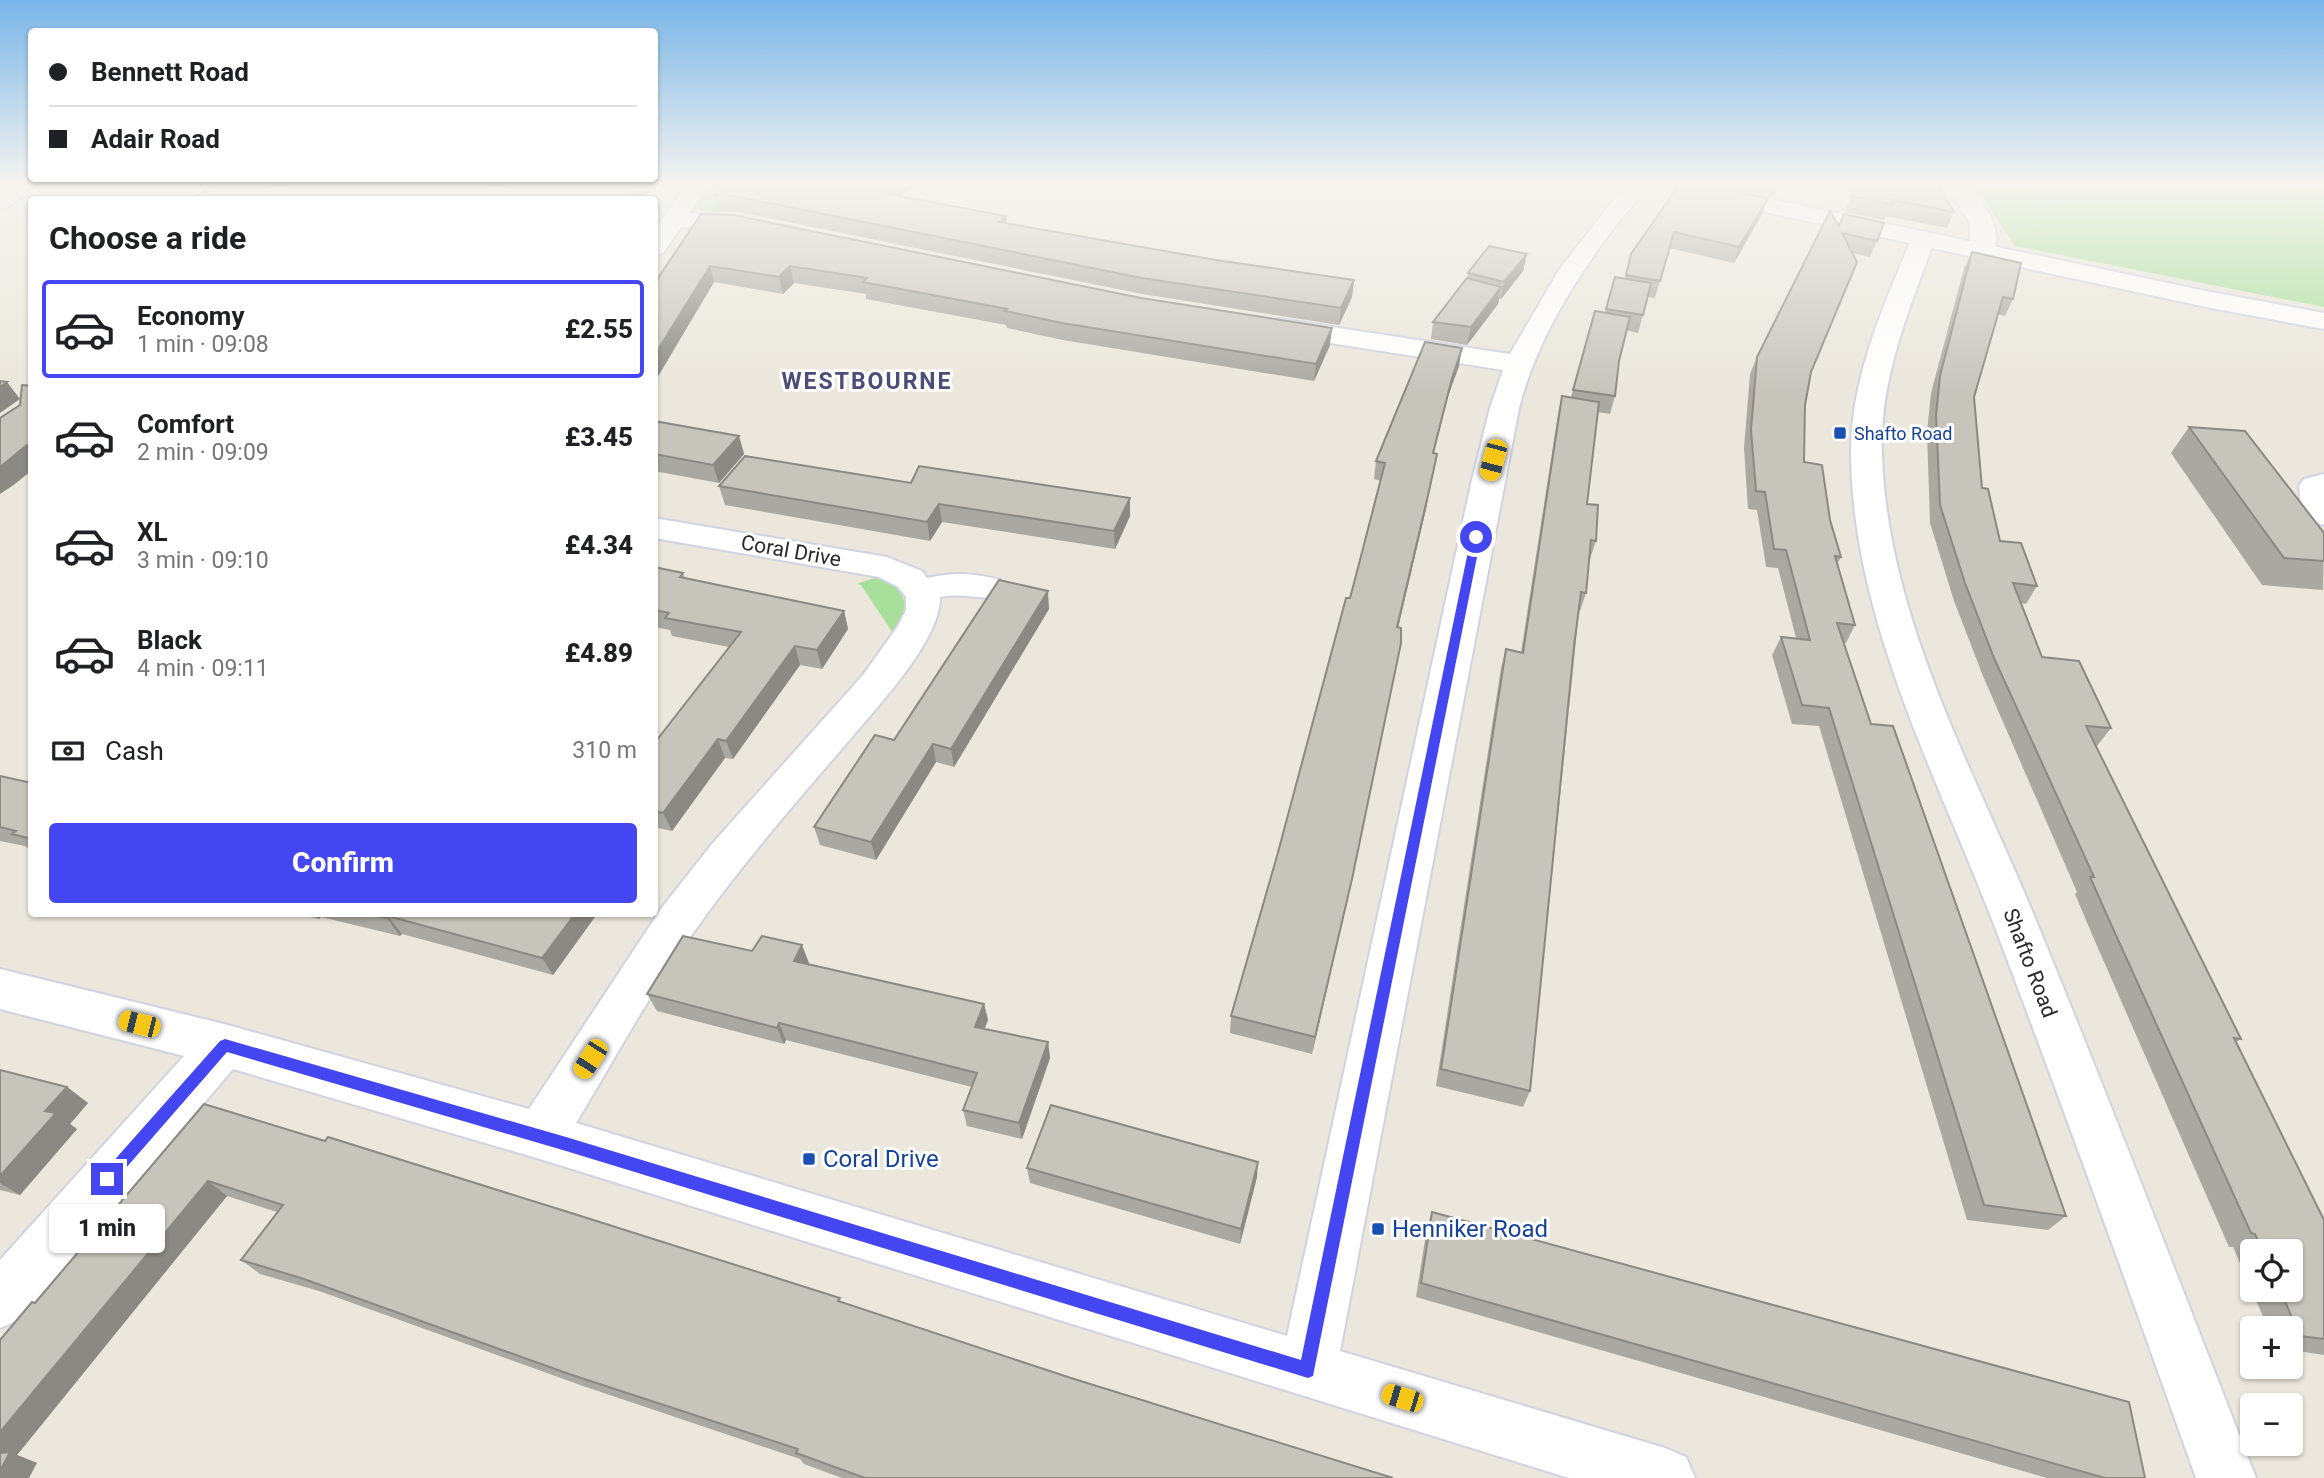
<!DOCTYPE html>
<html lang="en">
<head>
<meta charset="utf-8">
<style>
  :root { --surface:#fff; --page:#f6f6f6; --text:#202124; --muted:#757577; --line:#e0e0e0; --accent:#4346f1 }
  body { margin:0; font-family:Roboto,sans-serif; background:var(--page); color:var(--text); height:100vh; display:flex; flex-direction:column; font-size:26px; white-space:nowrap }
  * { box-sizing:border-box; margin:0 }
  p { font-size:23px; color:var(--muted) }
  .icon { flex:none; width:38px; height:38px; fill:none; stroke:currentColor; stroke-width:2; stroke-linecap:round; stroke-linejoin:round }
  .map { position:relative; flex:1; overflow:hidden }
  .side { position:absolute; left:28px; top:196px; width:630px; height:721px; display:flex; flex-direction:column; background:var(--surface); border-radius:7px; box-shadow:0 2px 5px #0004 }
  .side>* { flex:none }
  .banner { position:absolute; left:28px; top:28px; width:630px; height:154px; border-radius:7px; box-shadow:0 2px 5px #0004; display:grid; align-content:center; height:154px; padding:0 21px; background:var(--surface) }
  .controls { position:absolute; left:2240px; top:1239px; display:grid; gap:14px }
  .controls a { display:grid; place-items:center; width:63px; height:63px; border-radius:7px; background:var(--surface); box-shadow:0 2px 5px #0004; font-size:35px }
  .end { position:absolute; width:32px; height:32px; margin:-16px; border:9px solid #4346f1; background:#fff; box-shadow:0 0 0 4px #fff }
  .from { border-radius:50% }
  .bubble { position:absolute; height:49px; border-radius:7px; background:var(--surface); box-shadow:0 2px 5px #0004; font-size:23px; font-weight:800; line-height:49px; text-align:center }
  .car { position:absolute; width:21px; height:42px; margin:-21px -10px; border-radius:9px; box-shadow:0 0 5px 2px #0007; background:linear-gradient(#f5c518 24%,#345 0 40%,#f5c518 0 76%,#345 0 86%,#f5c518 0) }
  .banner b { display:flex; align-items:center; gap:24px; height:66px; font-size:26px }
  .banner b+b { border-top:2px solid var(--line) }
  .banner i { width:18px; height:18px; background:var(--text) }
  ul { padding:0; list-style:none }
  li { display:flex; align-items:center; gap:21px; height:98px; margin:0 14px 10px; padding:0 7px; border:4px solid transparent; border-radius:7px }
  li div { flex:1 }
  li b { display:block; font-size:26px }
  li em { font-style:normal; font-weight:800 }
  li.on { border-color:var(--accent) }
  li>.icon { width:63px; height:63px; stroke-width:1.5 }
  h2 { padding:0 21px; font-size:32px; line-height:84px }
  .pay { display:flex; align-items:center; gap:18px; height:77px; padding:0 21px; font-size:26px }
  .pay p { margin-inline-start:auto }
  .button { display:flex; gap:14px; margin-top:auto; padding:14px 21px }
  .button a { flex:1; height:80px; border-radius:7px; background:var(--accent); color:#fff; font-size:28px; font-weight:800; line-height:80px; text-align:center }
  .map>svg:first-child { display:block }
  .green { fill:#a7df9b }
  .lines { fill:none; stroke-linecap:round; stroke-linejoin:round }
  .street-casing { stroke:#d1d2e2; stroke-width:4 }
  .secondary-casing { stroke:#d1d2e2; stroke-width:4 }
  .street { fill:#fff; fill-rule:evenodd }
  .secondary { fill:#fff; fill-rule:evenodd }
  .wall { fill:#aaa9a1; fill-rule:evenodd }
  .shaded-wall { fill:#8b8983 }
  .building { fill:#c6c4bb; stroke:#8b8983; stroke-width:2 }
  .route { fill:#4346f1 }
  .transit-dot { fill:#1a4fb4; stroke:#fff; stroke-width:2.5 }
  .labels { text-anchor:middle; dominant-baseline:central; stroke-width:6; stroke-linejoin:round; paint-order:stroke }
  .far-transit-label { font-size:18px; fill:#164399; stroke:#fff; text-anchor:start }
  .street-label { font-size:21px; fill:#292929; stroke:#fff }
  .far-district-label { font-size:23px; font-weight:bold; letter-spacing:2px; fill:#4c4d78; stroke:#fff }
  .near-transit-label { font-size:24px; fill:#164399; stroke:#fff; text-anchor:start }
</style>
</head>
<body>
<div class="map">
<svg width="2324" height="1478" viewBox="0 0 2324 1478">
  <rect width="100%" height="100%" fill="#ebe7dc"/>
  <g class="green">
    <polygon points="708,185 735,185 716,215 703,212 696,207"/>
    <polygon points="1974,185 2324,185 2324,307 2015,246"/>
    <path d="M877,577C906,589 914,606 893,633L861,585L857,584Z"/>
  </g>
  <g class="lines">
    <g class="street-casing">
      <g id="street">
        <polygon points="10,185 36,185 8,207 0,209 0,192"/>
        <polygon points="687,185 709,185 690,213 750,217 758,219 762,224 758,229 750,231 681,227 663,253 654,255 654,230"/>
        <path d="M1625,185H1648C1637,201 1623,216 1611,232C1571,285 1536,343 1519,408L1340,1351L1665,1448L1686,1457L1695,1478H1569L540,1159L233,1069L19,1320L0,1328V1260L184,1056L0,1009V969L224,1024L529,1109L661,909L712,844L863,675L898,626L906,610V597L898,587L879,577L654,538V518L887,557L922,571L927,578C955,572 973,573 1000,580L1005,588L1000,596C980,601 961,592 940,597C941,632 897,684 875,710C813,783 748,855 693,933C650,993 614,1060 576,1123L1287,1336L1471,484L1490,408L1503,370L1279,335L1269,333L1266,327L1269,321L1279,319L1510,354L1559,270Z"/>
        <path d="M1947,185H1969C1983,204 2007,232 1991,256L1982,258L1973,256L1970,251V224Z"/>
        <path d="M1923,232L1932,234L1935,239C1909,310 1879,378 1882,456C1888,619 1974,770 2035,918C2111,1103 2183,1291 2256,1478H2196C2130,1292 2063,1106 1993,922C1935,772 1852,617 1851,453C1851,376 1883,309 1911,239L1914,234Z"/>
        <polygon points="2324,474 2324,525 2313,522 2301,507 2299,486 2304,479"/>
      </g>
    </g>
    <g class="secondary-casing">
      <polygon id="secondary" points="1661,185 1703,185 2206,291 2324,313 2324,329 2206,307 1672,192 1664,190"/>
    </g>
    <use href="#street" class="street"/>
    <use href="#secondary" class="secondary"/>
  </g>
  <g class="wall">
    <polygon points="914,185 900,196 1006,224 1216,260 1354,280 1352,297 1339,325 1142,294 738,212 718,212 714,195"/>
    <polygon points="1679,185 1762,214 1734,263 1669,248 1655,298 1648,297 1638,333 1626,330 1619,361 1615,396 1610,414 1598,412 1587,504 1596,541 1590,559 1589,559 1586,593 1580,611 1579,611 1530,1091 1523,1107 1436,1086 1501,668 1506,649 1521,652 1558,414 1562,396 1571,397 1595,311 1605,313 1615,277 1625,278 1631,254"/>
    <polygon points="1715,185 1779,185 1772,197"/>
    <polygon points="1856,185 1954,212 1947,228 1886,216 1884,220 1845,212"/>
    <polygon points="701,214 1330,345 1314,381 1063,340 1007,328 1006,325 866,299 866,294 794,283 783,294 714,282 654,383 654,284"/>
    <polygon points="1839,226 1877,241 1870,257 1852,253 1811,372 1805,405 1804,462 1830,520 1841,557 1837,564 1855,625 1846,643 1844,643 1871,724 2066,1216 2048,1230 1967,1220 1819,726 1792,724 1772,655 1781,637 1796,638 1778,568 1766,567 1757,510 1748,509 1744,448 1750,374 1757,357"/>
    <path d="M1972,252L2013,299L2005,316L1998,314L1974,397L1982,488L2000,541L2037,586L2026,604L2021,603L2042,657L2111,728L2097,746H2096L2241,1039L2236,1042L2324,1220V1355L2291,1350V1328H2268L2233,1247H2229L2094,939L2075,894L2077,892L1983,676L1954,601L1930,523L1927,432L1931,393L1964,268ZM2252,1251H2291V1290H2252Z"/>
    <polygon points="1527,254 1523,271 1501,299 1499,299 1498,304 1467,345 1431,339 1433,322 1467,279 1468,273"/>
    <polygon points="1459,366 1448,396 1434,453 1426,509 1398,627 1348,897 1312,1054 1230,1033 1231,1016 1277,856 1360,560 1381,481 1374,479 1376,461"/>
    <polygon points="654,421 739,436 744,454 719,483 654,471"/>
    <polygon points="2189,427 2324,533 2323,590 2262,585 2171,453"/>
    <polygon points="911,483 1130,498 1130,516 1115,549 942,522 930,541 725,505 719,486"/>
    <polygon points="654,567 683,573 685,578 844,611 848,629 822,669 800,665 733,759 725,758 672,831 654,827 654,741 656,741 729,647 672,636 670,630 654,627"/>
    <polygon points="1049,609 954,767 936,762 876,860 820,845 814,827 894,740"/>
    <polygon points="0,776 32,783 32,852 25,846 0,841"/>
    <polygon points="297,914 597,914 553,975 402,934 400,936 321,917 319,919"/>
    <polygon points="752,951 809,963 808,964 984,1004 988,1020 984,1029 1048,1042 1050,1058 1022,1139 967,1126 963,1110 972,1087 786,1040 784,1044 657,1011 647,994"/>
    <polygon points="0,1070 67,1087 88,1103 70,1124 77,1129 20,1195 0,1190"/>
    <polygon points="204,1104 842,1303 1071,1378 1393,1478 842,1478 804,1464 800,1459 583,1386 319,1291 260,1274 241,1260 277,1212 227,1196 17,1455 37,1463 0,1478 35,1303"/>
    <polygon points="1027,1168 1257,1177 1240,1244 1030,1183"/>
    <polygon points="1432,1212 2145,1478 2047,1478 1416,1297 1427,1227"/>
  </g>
  <g class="shaded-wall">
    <polygon points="270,185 292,185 278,198 270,187"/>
    <polygon points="488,185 507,185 494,198"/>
    <polygon points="638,185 653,185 643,200 627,200"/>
    <polygon points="892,185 914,185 885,209 882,193"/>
    <polygon points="1777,185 1779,185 1772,197"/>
    <polygon points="1768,198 1762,214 1734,263 1739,247"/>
    <polygon points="1006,216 1007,232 999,222"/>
    <polygon points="1527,254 1523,271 1501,299 1504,282"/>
    <polygon points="710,266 714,282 654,383 654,356"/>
    <polygon points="790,266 794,283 783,294 779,277"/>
    <polygon points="1354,280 1352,297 1339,325 1341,308"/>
    <polygon points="1501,287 1498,304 1467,345 1471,327"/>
    <polygon points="1332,328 1330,345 1314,381 1316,364"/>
    <polygon points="1462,348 1459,366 1448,396 1429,471 1433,453 1452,378"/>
    <polygon points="7,382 20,399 0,413 0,387"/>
    <polygon points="739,436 744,454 719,483 713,465"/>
    <polygon points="27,445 32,451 32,470 15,484 0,494 0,467"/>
    <polygon points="1437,454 1426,509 1394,645 1397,627"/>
    <polygon points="1130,498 1130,516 1115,549 1114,531"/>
    <polygon points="939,504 942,522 930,541 927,522"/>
    <polygon points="1048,591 1049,609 954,767 951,749"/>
    <polygon points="844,611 848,629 822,669 817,650"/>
    <polygon points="795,646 800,665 733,759 726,741"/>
    <polygon points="1397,661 1348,897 1312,1054 1315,1037"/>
    <polygon points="718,739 725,758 672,831 663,813"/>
    <polygon points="933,744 936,762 876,860 871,842"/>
    <polygon points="315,914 319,914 321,917 319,919"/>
    <polygon points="575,914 597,914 553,975 542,958"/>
    <polygon points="388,916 402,934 400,936 387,918"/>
    <polygon points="802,945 809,963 800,979 794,961"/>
    <polygon points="984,1004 988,1020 979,1044 975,1027"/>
    <polygon points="779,1023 786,1040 784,1044 777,1028"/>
    <polygon points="1048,1042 1050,1058 1022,1139 1019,1123"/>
    <polygon points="67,1087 88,1103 70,1124 77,1129 20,1195 0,1183 0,1176 45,1111"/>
    <polygon points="1258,1162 1257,1177 1240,1244 1241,1229"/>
    <polygon points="208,1181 227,1196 17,1455 37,1463 29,1478 0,1478 0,1432"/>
  </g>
  <g class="building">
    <polygon points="212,185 270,185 270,187 298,188 300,185 488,185 488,187 514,188 517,185 638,185 627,200 193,200"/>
    <polygon points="730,185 892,185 882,193 1006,216 999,222 1216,260 1354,280 1341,308 1142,278 734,196 714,195"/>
    <polygon points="1679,185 1705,185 1768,198 1739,247 1674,232 1660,281 1626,275 1631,254"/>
    <polygon points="1856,185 1937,185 1954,212 1893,200 1891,204 1851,196"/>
    <polygon points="1830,211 1839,226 1844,214 1884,223 1877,241 1842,233 1857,262 1811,372 1805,405 1804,462 1822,465 1830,520 1841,557 1835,556 1855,625 1837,623 1871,724 1893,726 2066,1216 1984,1205 1829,708 1802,705 1781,637 1810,640 1786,550 1774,549 1765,492 1756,491 1751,430 1757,357"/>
    <polygon points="701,214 733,215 1141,298 1332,328 1316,364 1062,323 1005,311 1007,309 863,282 867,278 790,266 779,277 710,266 654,356 654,284"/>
    <polygon points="1489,246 1527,254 1504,282 1468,273"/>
    <polygon points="1972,252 2021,263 2013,299 2003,297 1974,397 1982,488 1988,489 2000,541 2021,543 2037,586 2013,583 2042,657 2079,661 2111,728 2086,726 2241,1039 2234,1038 2324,1220 2324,1339 2300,1336 2280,1290 2291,1290 2291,1251 2263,1251 2255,1234 2251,1233 2110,922 2090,877 2094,877 1994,658 1965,583 1940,505 1936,415 1940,376"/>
    <polygon points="1615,277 1651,283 1643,315 1606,309"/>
    <polygon points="1467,278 1501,287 1471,327 1433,322"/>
    <polygon points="1595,311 1630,317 1619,361 1615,396 1573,390"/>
    <polygon points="1425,342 1462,348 1452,378 1433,453 1437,454 1429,491 1397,627 1401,628 1401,643 1352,879 1315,1037 1231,1016 1277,856 1346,598 1350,598 1360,560 1385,463 1376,461"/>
    <polygon points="0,381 7,382 0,387"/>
    <polygon points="22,385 32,386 32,445 27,445 0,467 0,418 20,405"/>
    <polygon points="1562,396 1599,402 1587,504 1598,505 1596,541 1591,540 1586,593 1581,592 1574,646 1530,1091 1441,1069 1506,649 1523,653"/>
    <polygon points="654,421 739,436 713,465 654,454"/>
    <polygon points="2189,427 2245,431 2324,533 2324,561 2284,558"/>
    <polygon points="745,456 911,483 919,466 1130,498 1114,531 939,504 927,522 719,486"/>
    <polygon points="654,567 683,573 680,577 844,611 817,650 795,646 726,741 718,739 663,813 654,811 654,741 656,741 741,632 665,618 669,613 654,610"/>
    <polygon points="999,580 1048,591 951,749 933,744 871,842 814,827 875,735 894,740"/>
    <polygon points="0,776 32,783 32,839 12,834 16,831 0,827"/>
    <polygon points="366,914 575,914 542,958 388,916 387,918"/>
    <polygon points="683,936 752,951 762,936 802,945 794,961 984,1004 975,1027 1048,1042 1019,1123 963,1110 977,1073 779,1023 777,1028 647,994"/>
    <polygon points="0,1070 67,1087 45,1111 56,1113 0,1176"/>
    <polygon points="204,1104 325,1141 328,1137 568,1212 840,1298 838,1301 1071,1378 1393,1478 865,1478 796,1453 798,1449 569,1374 301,1278 241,1260 283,1205 208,1181 0,1432 0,1340 32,1302 35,1303"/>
    <polygon points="1051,1105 1258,1162 1241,1229 1027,1168"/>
    <polygon points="1432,1212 2129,1402 2145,1478 2105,1478 1421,1283"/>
    <polygon points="10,1452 0,1471 0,1453"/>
  </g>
  <linearGradient id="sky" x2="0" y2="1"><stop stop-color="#79b5e8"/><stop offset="0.47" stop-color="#f6f4ef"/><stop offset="1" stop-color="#f6f4ef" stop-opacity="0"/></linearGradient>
  <rect width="2324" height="392" fill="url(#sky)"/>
  <polygon class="route" points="1476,534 1481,537 1313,1376 1308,1378 566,1151 227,1052 112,1184 107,1186 102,1184 100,1179 102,1174 220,1041 225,1039 566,1137 1301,1360 1471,537"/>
  <g class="transit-dot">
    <rect x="1833" y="426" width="14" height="14" rx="3.5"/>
    <rect x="802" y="1152" width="14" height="14" rx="3.5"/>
    <rect x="1371" y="1222" width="14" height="14" rx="3.5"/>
  </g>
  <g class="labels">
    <g class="far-transit-label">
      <text x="1854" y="433">Shafto Road</text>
    </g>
    <g class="street-label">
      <text transform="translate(791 551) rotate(10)">Coral Drive</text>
      <text transform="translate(2030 963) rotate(69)">Shafto Road</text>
    </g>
    <g class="far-district-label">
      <text x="867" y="381">WESTBOURNE</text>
    </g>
    <g class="near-transit-label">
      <text x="823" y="1159">Coral Drive</text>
      <text x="1392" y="1229">Henniker Road</text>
    </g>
  </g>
</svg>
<div class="controls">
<a><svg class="icon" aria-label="locate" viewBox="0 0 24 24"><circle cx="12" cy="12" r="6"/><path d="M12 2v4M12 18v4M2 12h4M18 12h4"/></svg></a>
<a>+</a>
<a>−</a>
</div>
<i class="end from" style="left:1476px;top:537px"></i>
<i class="end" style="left:107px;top:1179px"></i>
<div class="bubble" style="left:49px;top:1204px;width:116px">1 min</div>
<i class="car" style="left:1493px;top:460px;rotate:195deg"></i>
<i class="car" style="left:139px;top:1024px;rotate:284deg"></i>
<i class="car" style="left:590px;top:1059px;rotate:213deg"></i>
<i class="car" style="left:1402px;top:1398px;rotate:287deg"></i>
<div class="banner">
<b><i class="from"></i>Bennett Road</b>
<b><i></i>Adair Road</b>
</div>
<section class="side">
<h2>Choose a ride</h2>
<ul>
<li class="on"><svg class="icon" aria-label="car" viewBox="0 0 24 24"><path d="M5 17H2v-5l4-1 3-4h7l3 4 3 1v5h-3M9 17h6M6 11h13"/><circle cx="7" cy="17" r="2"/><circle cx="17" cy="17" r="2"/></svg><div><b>Economy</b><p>1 min · 09:08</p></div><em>£2.55</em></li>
<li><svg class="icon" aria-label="car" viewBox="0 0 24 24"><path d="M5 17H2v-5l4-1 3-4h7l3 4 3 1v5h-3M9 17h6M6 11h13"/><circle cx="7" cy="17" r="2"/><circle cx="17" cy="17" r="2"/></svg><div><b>Comfort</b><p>2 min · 09:09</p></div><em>£3.45</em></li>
<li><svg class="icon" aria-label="car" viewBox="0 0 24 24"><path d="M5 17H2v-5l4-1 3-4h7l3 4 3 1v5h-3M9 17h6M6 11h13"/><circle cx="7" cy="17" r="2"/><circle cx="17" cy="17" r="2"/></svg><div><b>XL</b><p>3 min · 09:10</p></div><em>£4.34</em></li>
<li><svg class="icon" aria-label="car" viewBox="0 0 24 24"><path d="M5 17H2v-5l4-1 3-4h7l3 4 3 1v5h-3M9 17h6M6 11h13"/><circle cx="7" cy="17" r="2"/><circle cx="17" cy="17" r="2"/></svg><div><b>Black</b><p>4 min · 09:11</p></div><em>£4.89</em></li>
</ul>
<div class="pay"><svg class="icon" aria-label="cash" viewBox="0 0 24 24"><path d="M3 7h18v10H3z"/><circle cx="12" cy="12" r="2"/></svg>Cash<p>310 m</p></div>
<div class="button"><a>Confirm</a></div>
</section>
</div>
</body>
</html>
